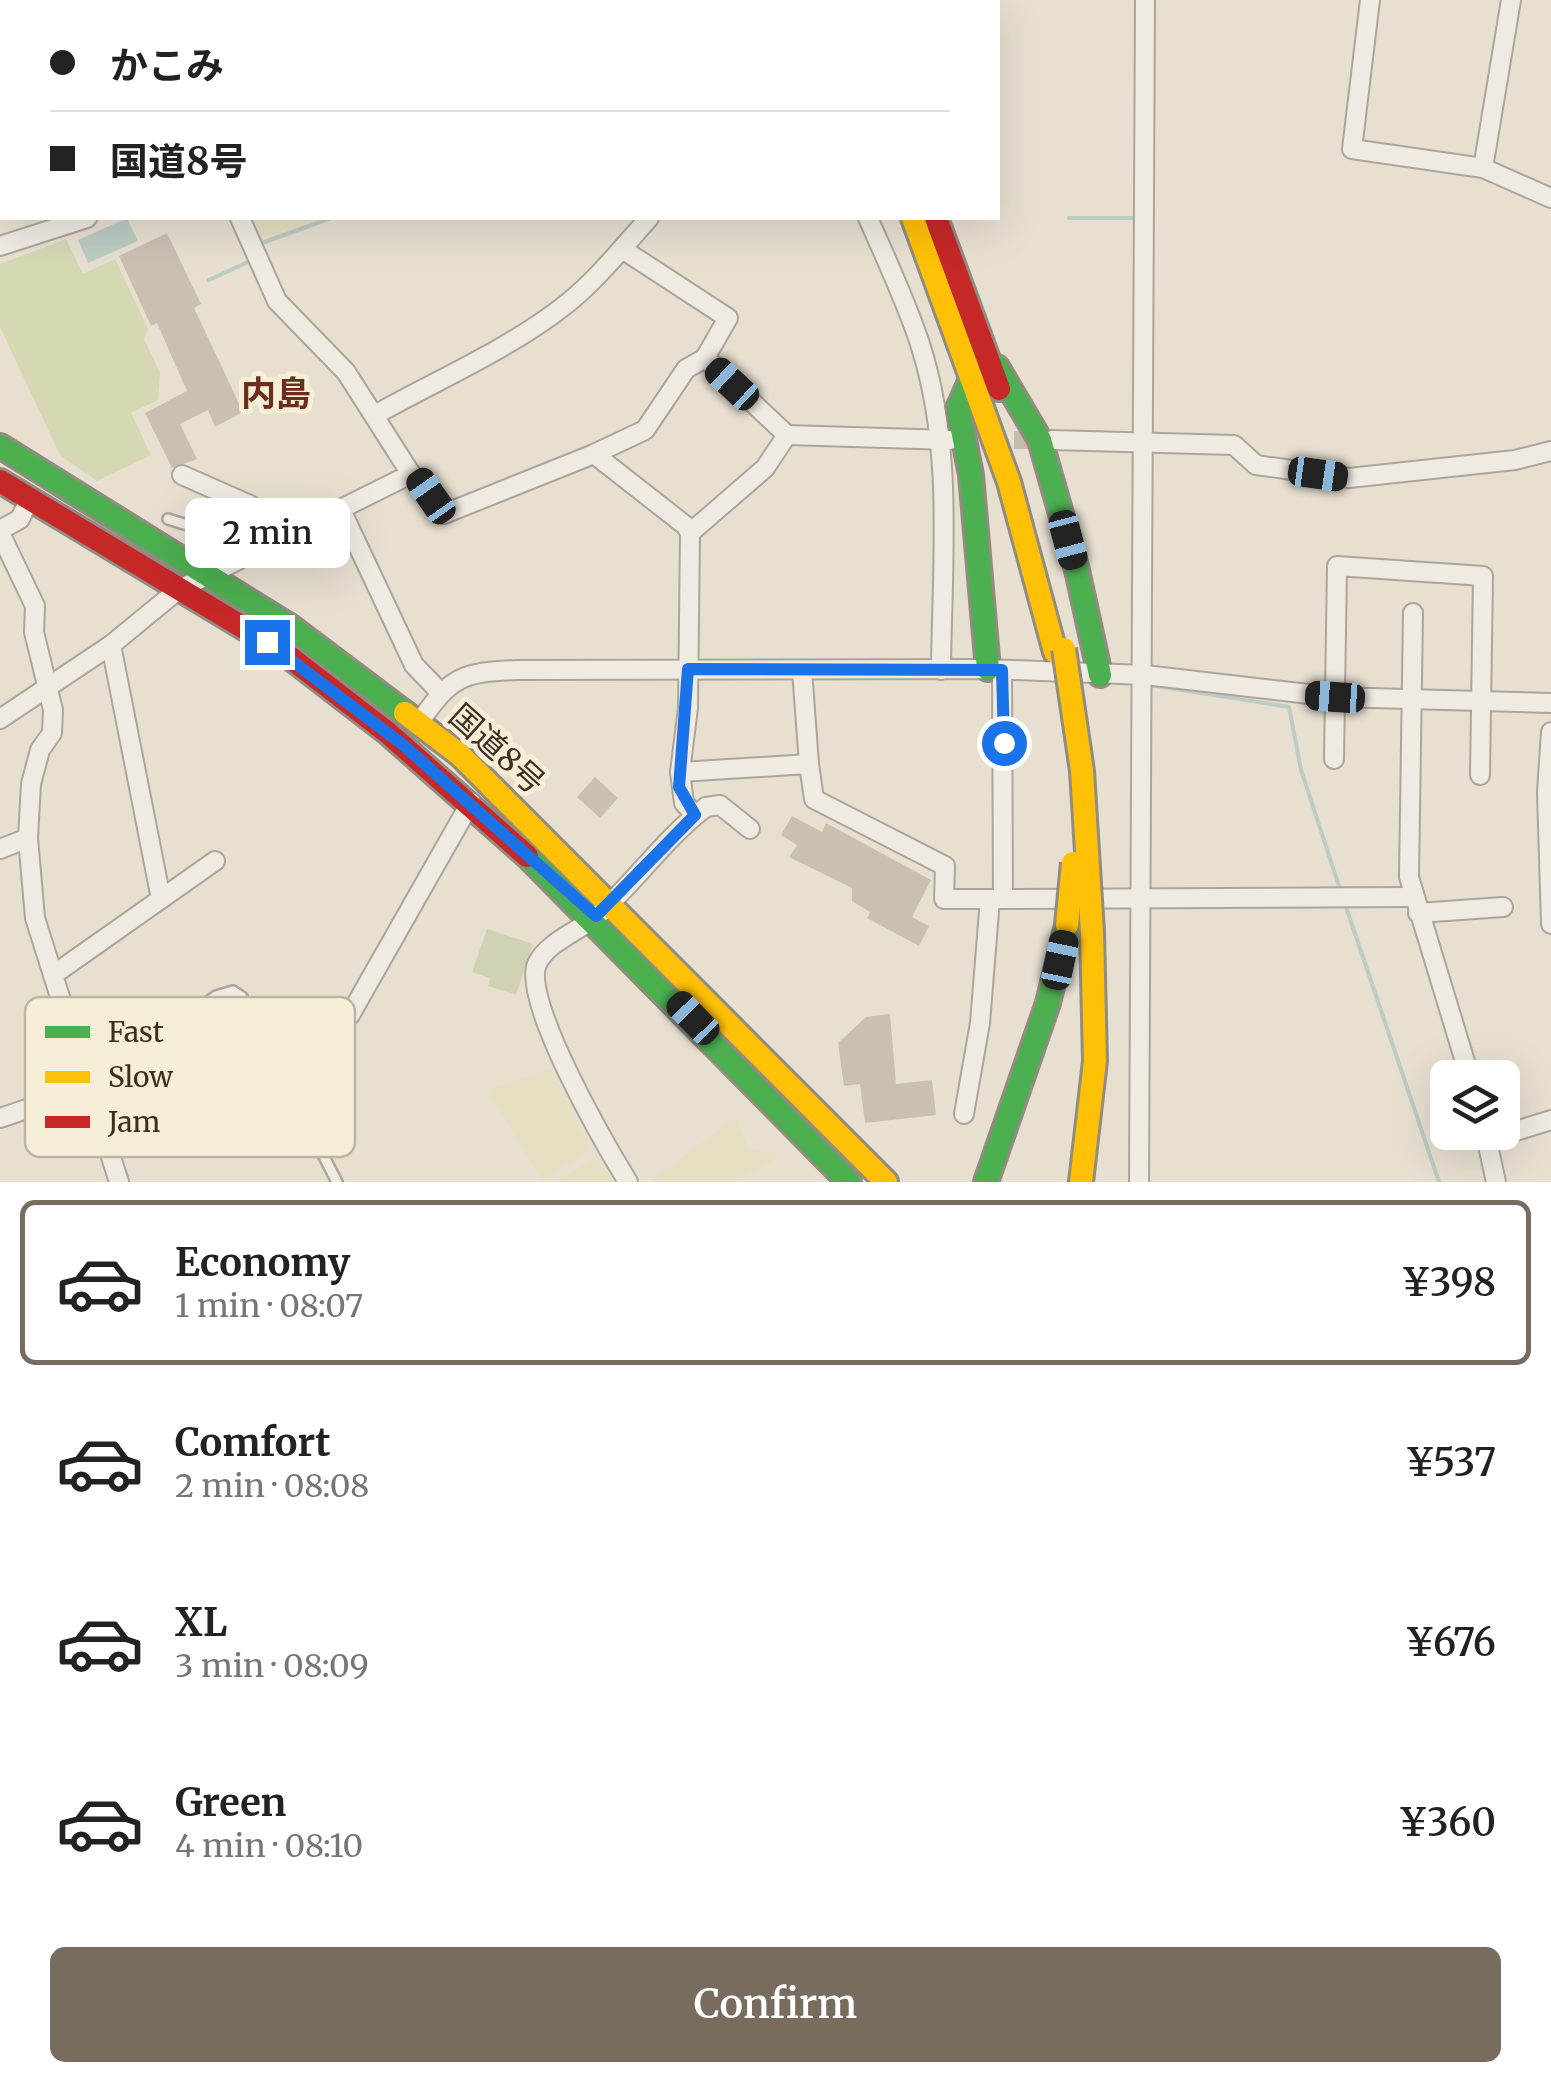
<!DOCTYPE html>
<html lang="en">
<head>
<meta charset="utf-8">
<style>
  :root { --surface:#fff; --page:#f2f2f2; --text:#222; --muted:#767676; --line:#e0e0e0; --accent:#786c5e }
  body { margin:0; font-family:Merriweather,"Noto Sans JP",serif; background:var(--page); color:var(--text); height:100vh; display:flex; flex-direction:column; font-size:38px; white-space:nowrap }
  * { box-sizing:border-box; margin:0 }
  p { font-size:32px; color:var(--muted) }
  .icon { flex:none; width:55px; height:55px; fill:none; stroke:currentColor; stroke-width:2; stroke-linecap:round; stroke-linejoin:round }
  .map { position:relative; height:1182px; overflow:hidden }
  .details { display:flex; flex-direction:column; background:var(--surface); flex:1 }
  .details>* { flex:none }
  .top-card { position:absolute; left:0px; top:0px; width:1000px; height:220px; box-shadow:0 10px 40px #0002; display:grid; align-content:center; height:220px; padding:0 50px; background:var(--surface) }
  .controls { position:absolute; left:1430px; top:1060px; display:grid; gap:20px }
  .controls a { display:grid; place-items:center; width:90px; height:90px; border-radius:15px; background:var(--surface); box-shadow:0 10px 40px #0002; font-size:50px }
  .end { position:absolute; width:45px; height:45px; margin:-22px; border:12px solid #1a73e8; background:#fff; box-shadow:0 0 0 5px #fff }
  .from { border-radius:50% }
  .bubble { position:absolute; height:70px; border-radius:15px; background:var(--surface); box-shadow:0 10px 40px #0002; font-size:32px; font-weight:600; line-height:70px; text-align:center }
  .car { position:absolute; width:30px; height:60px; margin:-30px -15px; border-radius:12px; box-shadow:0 0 8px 2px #0007; background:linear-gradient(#222 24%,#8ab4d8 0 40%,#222 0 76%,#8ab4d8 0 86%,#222 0) }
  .top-card b { display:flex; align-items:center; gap:35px; height:95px; font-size:38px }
  .top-card b+b { border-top:2px solid var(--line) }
  .top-card i { width:25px; height:25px; background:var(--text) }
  ul { padding:18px 0 0; list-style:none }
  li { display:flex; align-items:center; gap:30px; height:165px; margin:0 20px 15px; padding:0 30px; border:5px solid transparent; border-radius:15px }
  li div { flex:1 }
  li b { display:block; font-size:38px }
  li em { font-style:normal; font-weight:600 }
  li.active { border-color:var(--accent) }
  li>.icon { width:90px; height:90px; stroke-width:1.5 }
  .button { display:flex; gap:20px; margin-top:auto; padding:20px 50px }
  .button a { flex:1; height:115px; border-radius:15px; background:var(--accent); color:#fff; font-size:40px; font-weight:600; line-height:115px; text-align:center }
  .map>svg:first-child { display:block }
  .farmland { fill:#e6dfc2 }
  .green { fill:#d6d7b3 }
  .cemetery { fill:#d1d1b3 }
  .water { fill:#bcccc2 }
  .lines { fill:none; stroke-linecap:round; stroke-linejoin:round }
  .stream { stroke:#bcccc2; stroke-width:4 }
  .building { fill:#cbbfb2 }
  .street-tunnel { stroke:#c5bcae; stroke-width:18; stroke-dasharray:18 9; stroke-linecap:butt }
  .lane-casing { stroke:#ada599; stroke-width:14 }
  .street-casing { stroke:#ada599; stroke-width:22 }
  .fast-casing { stroke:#928b80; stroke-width:28 }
  .slow-casing { stroke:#928b80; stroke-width:28 }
  .jam-casing { stroke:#928b80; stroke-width:28 }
  .lane { stroke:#efebe3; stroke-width:9 }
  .street { stroke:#efebe3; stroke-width:18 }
  .fast { stroke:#4caf50; stroke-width:22 }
  .slow { stroke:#ffc107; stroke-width:22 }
  .jam { stroke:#c62828; stroke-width:22 }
  .slow-bridge-casing { stroke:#928b80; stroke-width:28; stroke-linecap:butt }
  .slow-bridge { stroke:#ffc107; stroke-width:22 }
  .route { stroke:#1a73e8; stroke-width:12 }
  .labels { text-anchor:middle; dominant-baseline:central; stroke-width:10; stroke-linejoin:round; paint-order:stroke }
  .street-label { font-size:32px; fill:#3d2e20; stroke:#f7eed8 }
  .neighbourhood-label { font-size:35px; font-weight:bold; fill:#6b2e1e; stroke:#f7eed8 }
  .key { fill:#f7eed8; stroke:#bfb4a1; stroke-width:2.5 }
  .key-label { font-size:28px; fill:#3d2e20 }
</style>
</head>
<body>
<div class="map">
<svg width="1551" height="1182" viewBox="0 0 1551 1182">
  <rect width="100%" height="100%" fill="#e7e0d1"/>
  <g class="farmland">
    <polygon points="246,218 321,218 257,244"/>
    <polygon points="552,1069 592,1150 541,1180 487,1090"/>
    <polygon points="736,1117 748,1148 780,1157 734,1182 649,1182"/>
    <polygon points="597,1157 612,1182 555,1182"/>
  </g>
  <polygon class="green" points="66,239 83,274 115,259 148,329 144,339 160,373 158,400 131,413 151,455 97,481 60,455 0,327 0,264"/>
  <polygon class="cemetery" points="487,929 533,944 516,995 488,986 490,978 472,972"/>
  <polygon class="water" points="127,218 138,241 88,263 78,240"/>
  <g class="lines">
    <g class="stream">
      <polyline points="1069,218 1140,218"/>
      <polyline points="259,244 331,218"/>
      <polyline points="209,280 250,261"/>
      <polyline points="1150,685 1289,707 1301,770 1341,892"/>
      <polyline points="1344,901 1439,1182"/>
    </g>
  </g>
  <g class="building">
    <polygon points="167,233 201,304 194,308 243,412 215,427 208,410 180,424 197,459 172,468 145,413 187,391 157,323 151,326 119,256"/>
    <polygon points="595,777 618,798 600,818 577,797"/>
    <polygon points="792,816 822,832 826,823 931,880 912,917 929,926 919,946 867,918 870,912 852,901 852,888 789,857 797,845 781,835"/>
    <polygon points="890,1014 896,1084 932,1080 936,1115 865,1123 860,1084 844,1086 838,1043 866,1017"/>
  </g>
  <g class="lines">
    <polyline class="street-tunnel" points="987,440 1046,440"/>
    <g class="lane-casing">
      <g id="lane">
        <polyline points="168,519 206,531 257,519"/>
        <polyline points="276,1063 344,1028 350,1015"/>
        <polyline points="89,1088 216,996 233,991 242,997 337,1182"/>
      </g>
    </g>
    <g class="street-casing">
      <g id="street">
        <polyline points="133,0 133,2"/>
        <polyline points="676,0 676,2"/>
        <polyline points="773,0 774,2"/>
        <polyline points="1370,0 1352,149 1483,168"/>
        <polyline points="1511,0 1483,168 1551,198"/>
        <polyline points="240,218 277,301 346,372 411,474 444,514 594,454 686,526 690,533 688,708 680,772 809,764 814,799 945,866 944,899 1003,899 1002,670"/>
        <path d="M868,218C886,259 906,301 920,344C954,449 942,562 941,670"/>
        <polyline points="0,246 87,218"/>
        <polyline points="705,358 787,435"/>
        <path d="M375,415C439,379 512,348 569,302C599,277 623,247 649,218"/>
        <polyline points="1052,440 1234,445 1256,465 1349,478 1515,460 1551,451"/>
        <polyline points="594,454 645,430 686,369 705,358 728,318 622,249"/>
        <polyline points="182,475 250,505 272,543"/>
        <polyline points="342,512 414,665 440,692"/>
        <polyline points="0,530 20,519 29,500"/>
        <polyline points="0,533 35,606 34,632 53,710 52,733 40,750 31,784 28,838 35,918 53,975"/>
        <polyline points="690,533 765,468 787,435 950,440"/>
        <polyline points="1413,613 1409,877 1470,1078"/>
        <polyline points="111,645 161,899"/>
        <polyline points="802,670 809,764"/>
        <polyline points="0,719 111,645 178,590 411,474"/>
        <path d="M419,723C450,677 462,672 517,670L988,669L1145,675L1335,697L1551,703"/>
        <polyline points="1551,732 1547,792 1551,924"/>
        <polyline points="1334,759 1337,566 1483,576 1480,775"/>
        <polyline points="680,772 684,803 695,815"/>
        <polyline points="0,849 28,838"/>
        <polyline points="1003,899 1412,897"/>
        <polyline points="1418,913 1503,907"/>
        <polyline points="350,1015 471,802"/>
        <polyline points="964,1114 980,1023 990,899"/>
        <polyline points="0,1118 89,1088"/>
        <polyline points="1485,1132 1496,1182"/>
        <polyline points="1487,1140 1551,1120"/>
        <polyline points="119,1182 53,975 215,861"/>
        <path d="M628,1182C606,1146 521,1000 537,964C547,942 579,931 597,916C635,882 665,838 706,807L720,805L750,829"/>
        <polyline points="1139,1182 1145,0"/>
      </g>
    </g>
    <g class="fast-casing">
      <g id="fast">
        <polyline points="838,0 839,2"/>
        <polyline points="997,367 1040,440 1077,570 1100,675"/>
        <polyline points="973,375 958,409 971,475 988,669"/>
        <polyline points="0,446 291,627 405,713"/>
        <polyline points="527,856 849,1182"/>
        <polyline points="986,1182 1048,1003 1067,925"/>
      </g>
    </g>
    <g class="slow-casing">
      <g id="slow">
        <polyline points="813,0 814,2"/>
        <polyline points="913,218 1009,482 1055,652"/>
        <polyline points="405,713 460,755 886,1182"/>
        <polyline points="1081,1182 1095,1061 1092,932"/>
      </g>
    </g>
    <g class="jam-casing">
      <g id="jam">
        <polyline points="936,218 999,389"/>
        <polyline points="0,481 279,649 388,733 527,856"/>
      </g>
    </g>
    <use href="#lane" class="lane"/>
    <use href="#street" class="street"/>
    <use href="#fast" class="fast"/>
    <use href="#slow" class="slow"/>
    <use href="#jam" class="jam"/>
    <g class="slow-bridge-casing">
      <g id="slow-bridge">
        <polyline points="1064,649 1082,771 1092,932"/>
        <polyline points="1067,925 1073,863"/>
      </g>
    </g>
    <use href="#slow-bridge" class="slow-bridge"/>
  </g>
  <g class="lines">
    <polyline class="route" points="267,642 402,744 596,916 695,815 679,787 688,669 1002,670 1004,743"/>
  </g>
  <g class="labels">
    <g class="street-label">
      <text transform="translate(497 749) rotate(42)">国道8号</text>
    </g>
    <g class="neighbourhood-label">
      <text x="276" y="394">内島</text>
    </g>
  </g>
  <rect x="25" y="997" width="330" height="160" rx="15" class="key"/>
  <rect x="45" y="1026" width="45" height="12" fill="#4caf50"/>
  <rect x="45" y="1071" width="45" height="12" fill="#ffc107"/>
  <rect x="45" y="1116" width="45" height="12" fill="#c62828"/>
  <g class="key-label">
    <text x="108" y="1042">Fast</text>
    <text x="108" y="1087">Slow</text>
    <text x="108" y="1132">Jam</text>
  </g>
</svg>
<div class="controls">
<a><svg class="icon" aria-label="layers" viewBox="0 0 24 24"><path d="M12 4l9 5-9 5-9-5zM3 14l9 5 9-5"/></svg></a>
</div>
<i class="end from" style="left:1004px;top:743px"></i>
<i class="end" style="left:267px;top:642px"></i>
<div class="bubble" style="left:185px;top:498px;width:165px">2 min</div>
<i class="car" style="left:732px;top:384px;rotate:313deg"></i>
<i class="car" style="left:1318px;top:474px;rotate:98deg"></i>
<i class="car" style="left:431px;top:496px;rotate:325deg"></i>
<i class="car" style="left:1068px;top:540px;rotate:165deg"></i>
<i class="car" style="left:1335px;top:697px;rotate:274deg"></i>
<i class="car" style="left:1060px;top:960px;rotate:12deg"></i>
<i class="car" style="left:693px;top:1018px;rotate:316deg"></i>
<div class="top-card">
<b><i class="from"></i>かこみ</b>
<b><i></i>国道8号</b>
</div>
</div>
<section class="details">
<ul>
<li class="active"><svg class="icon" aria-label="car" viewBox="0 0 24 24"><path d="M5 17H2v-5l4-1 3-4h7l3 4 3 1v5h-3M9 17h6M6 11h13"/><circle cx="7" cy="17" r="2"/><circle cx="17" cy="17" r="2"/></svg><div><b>Economy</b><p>1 min · 08:07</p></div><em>¥398</em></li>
<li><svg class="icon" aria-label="car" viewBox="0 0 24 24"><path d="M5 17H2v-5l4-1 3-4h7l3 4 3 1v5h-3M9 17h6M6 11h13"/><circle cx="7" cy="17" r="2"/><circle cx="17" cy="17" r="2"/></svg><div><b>Comfort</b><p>2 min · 08:08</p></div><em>¥537</em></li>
<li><svg class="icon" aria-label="car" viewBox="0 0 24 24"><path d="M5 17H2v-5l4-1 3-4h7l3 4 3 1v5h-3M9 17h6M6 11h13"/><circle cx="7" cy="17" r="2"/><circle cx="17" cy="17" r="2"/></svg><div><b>XL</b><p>3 min · 08:09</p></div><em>¥676</em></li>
<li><svg class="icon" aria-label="car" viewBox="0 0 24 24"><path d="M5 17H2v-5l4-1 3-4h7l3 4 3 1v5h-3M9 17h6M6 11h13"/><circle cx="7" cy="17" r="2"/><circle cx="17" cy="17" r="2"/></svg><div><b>Green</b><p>4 min · 08:10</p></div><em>¥360</em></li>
</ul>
<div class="button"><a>Confirm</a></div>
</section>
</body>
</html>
